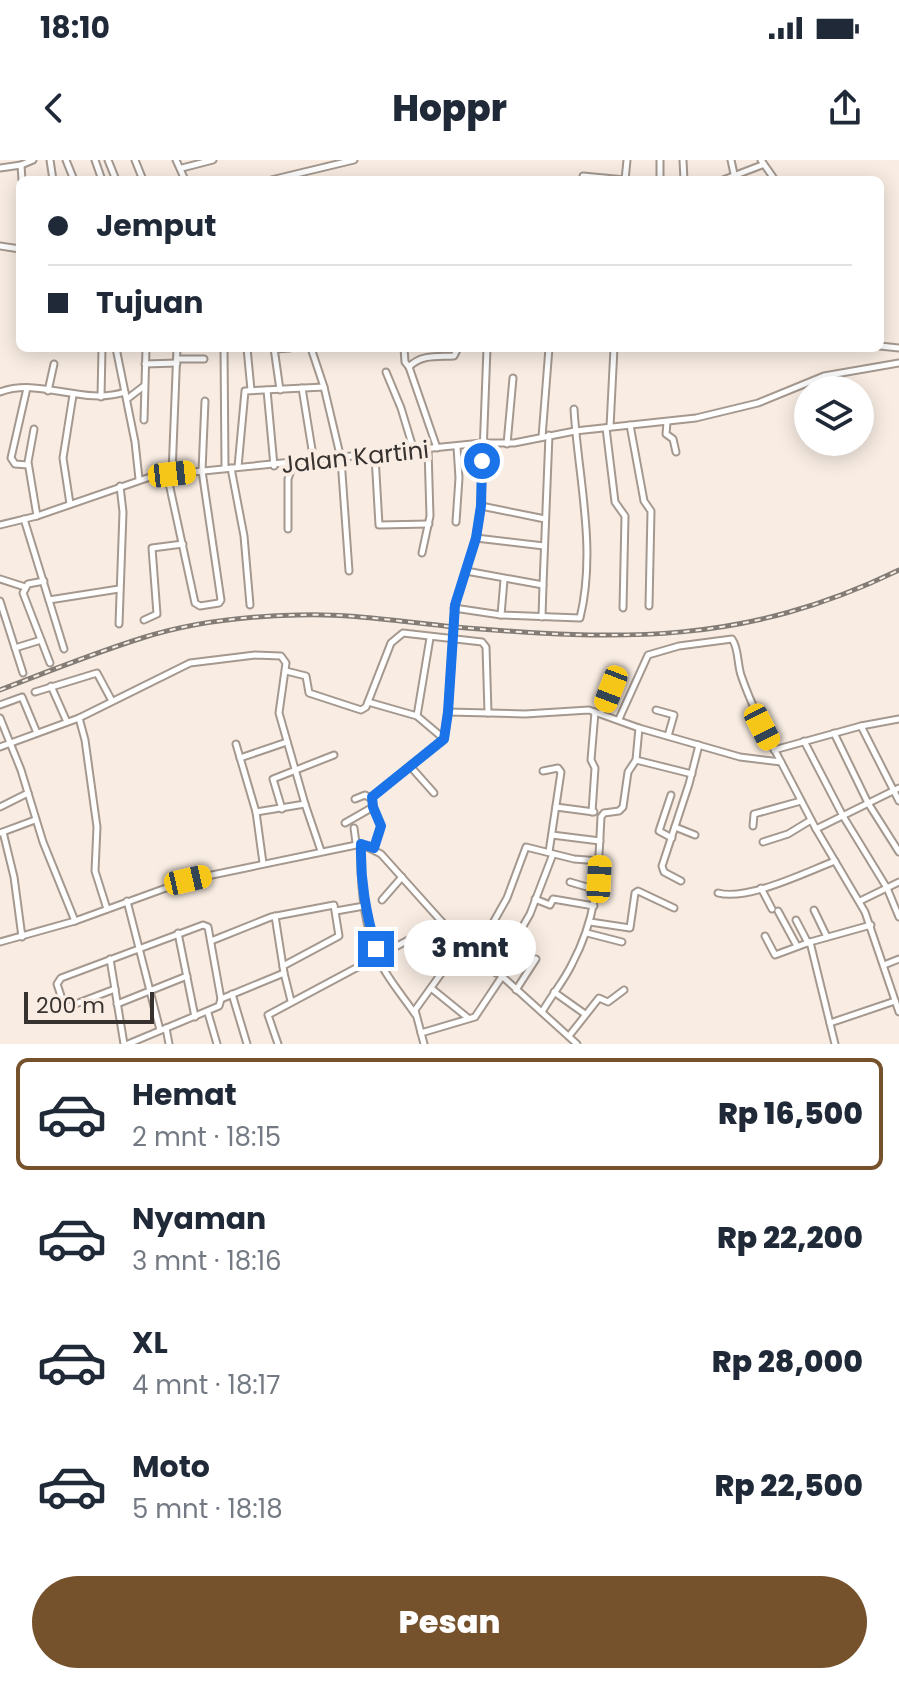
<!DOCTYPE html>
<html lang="id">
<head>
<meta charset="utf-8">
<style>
  :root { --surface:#fff; --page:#f2f2f3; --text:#1f2937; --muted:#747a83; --line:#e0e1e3; --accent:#76522c }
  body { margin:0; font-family:Poppins,sans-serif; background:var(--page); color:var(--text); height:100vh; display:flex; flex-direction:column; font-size:30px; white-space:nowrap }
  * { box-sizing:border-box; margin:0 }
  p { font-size:26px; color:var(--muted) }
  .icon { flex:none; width:44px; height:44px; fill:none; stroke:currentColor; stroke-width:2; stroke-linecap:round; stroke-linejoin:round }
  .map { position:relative; height:884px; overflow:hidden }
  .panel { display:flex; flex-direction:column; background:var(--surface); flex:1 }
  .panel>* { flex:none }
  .top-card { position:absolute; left:16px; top:16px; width:868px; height:176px; border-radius:12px; box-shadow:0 4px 20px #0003; display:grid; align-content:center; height:176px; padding:0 32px; background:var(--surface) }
  .buttons { position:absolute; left:794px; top:216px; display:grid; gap:16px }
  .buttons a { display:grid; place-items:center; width:80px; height:80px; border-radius:50%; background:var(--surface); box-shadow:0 4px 20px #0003; font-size:40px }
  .scale { position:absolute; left:24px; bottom:20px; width:130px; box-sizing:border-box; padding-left:8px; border:4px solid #37322f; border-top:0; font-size:22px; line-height:28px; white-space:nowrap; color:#37322f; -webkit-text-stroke:6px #f9ede3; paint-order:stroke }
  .end { position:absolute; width:36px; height:36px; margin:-18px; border:10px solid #1a73e8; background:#fff; box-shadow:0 0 0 4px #fff }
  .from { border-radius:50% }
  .bubble { position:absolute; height:56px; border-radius:28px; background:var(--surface); box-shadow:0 4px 20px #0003; font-size:26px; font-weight:800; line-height:56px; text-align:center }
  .car { position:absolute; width:24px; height:48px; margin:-24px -12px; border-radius:10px; box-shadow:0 0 6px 2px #0007; background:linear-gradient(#f5c518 24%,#345 0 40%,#f5c518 0 76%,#345 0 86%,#f5c518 0) }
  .top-card b { display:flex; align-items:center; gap:28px; height:76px; font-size:30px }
  .top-card b+b { border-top:2px solid var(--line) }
  .top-card i { width:20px; height:20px; background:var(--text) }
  ul { padding:14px 0 0; list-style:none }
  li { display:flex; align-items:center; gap:24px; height:112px; margin:0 16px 12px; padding:0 16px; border:4px solid transparent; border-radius:12px }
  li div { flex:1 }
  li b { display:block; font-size:30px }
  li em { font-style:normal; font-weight:800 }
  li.current { border-color:var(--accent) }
  li>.icon { width:72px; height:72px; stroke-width:1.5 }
  .cta { display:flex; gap:16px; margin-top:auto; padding:16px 32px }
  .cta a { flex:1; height:92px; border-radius:48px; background:var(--accent); color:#fff; font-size:32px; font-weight:800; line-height:92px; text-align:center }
  .status { display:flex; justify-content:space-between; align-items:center; height:56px; padding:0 40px; background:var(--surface); direction:ltr }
  .status svg { height:22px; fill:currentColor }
  header { display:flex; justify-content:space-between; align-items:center; height:104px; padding:0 32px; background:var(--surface); font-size:36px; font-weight:800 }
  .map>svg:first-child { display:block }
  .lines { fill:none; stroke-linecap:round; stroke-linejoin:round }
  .minor-casing { stroke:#a4988f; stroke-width:9 }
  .minor { stroke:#fff; stroke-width:5 }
  .rail-casing { stroke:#837c76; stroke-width:5 }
  .rail { stroke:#f9ede3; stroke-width:2; stroke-dasharray:6; stroke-linecap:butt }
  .route { stroke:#1a73e8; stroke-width:10 }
  .labels { text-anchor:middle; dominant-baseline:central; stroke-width:8; stroke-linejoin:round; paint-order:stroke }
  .street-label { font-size:24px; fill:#37322f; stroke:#f9ede3 }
</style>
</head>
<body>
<div class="status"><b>18:10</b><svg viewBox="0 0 49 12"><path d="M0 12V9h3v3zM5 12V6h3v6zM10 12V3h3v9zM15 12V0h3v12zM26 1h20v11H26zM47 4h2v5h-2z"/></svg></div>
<header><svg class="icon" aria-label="back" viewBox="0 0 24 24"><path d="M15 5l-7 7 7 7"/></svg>Hoppr<svg class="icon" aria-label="share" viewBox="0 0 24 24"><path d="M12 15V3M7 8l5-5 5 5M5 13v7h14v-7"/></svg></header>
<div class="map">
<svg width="899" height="884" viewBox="0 0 899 884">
  <rect width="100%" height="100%" fill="#f9ede3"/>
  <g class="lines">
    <g class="minor-casing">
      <g id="minor">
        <polyline points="50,0 53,20"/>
        <polyline points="66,0 74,20"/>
        <polyline points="95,0 102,20"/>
        <polyline points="108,0 116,20"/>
        <polyline points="135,0 143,20"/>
        <polyline points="176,0 185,20"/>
        <polyline points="660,0 660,20"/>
        <polyline points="683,0 684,20"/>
        <polyline points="731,0 734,14"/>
        <polyline points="761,0 775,20"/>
        <polyline points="21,5 22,20"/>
        <polyline points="0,8 21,5 33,0"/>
        <polyline points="182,8 213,0"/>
        <polyline points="583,16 625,20"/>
        <polyline points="271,20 354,0"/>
        <polyline points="625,20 627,0"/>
        <polyline points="723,20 762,5"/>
        <polyline points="0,86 20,89"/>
        <polyline points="880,186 899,188"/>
        <polyline points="116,188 135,282 139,319"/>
        <polyline points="224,188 225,308"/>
        <polyline points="247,188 251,230"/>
        <polyline points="274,188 280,230"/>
        <polyline points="311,188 324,227 341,299 349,411"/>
        <polyline points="404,188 405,202 409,207"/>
        <polyline points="275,189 290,188"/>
        <polyline points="177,199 204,199"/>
        <polyline points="145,204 177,203"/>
        <polyline points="386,212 401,248 414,291"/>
        <polyline points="27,228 11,298 15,304 28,305"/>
        <polyline points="302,228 314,302"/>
        <polyline points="267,230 274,306"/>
        <polyline points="48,231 54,204"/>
        <path d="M0,232C40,217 83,246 125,232"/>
        <polyline points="101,237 102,188"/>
        <polyline points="127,239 144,226"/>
        <polyline points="144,260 146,188"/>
        <polyline points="667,262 666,274 673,279 676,292"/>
        <polyline points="630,265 644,341 651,351 649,446"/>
        <polyline points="610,267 614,188"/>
        <polyline points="606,268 615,342 625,356 623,448"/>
        <polyline points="34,269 28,302 37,356"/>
        <polyline points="542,277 549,188"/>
        <polyline points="507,284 513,218"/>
        <path d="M437,288L409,207C421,194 438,197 454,196L458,188"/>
        <polyline points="375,296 379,365 429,364"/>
        <polyline points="238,307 245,231 324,227"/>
        <polyline points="231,308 244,376 250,445"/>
        <polyline points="167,314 195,443 200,446 219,443 221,440 202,311 205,241"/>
        <polyline points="172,314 177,188"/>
        <polyline points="70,344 63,298 73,235"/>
        <polyline points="481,346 545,359"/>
        <polyline points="24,359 64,489"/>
        <polyline points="456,362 459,318 457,287"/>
        <polyline points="0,365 37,356 153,316 482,283 514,283 575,271 696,258 758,243 824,216 899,203"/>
        <polyline points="288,369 288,319 293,305"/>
        <polyline points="476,378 544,386"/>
        <polyline points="422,393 430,356 428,289"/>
        <polyline points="466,411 543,425 549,275"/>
        <polyline points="0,419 25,427"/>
        <polyline points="44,421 28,424 23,433 50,503"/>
        <polyline points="49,440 119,429"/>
        <polyline points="0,441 23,513"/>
        <path d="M454,448L501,455L580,458C597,389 578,317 574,249"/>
        <polyline points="501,455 504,420"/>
        <polyline points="542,457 543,425"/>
        <polyline points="144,460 157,454 152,388 183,384"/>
        <polyline points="119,464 123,352 120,326"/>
        <polyline points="15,488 41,480"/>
        <polyline points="286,511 306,516 309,533 361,550 366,547 391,483 403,473 482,482 486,487 488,553"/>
        <polyline points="51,526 67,562"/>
        <polyline points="35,532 97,513 112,541"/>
        <polyline points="368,542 417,556 443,578"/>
        <polyline points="0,545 22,537 37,573"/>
        <polyline points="656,550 674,555 668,576"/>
        <polyline points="448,552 525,554 589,550 639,568 740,597 781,602 816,669 865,752 899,852"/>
        <polyline points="601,553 611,529"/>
        <polyline points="417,556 430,478"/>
        <polyline points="0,558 21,610 43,682 75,761"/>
        <polyline points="79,558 85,580 97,667 95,711 107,749"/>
        <path d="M619,559L648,495L679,486L732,479C739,489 737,503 741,515C751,545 766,574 781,602"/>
        <polyline points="861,566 899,641"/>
        <polyline points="834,573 868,643 899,692"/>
        <polyline points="804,581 843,656 887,728 899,757"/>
        <polyline points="236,584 256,652 263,703"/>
        <polyline points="0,587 79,558 190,503 255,495 281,496 286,503 279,553 305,644 321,691"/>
        <polyline points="774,590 861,566 899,559"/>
        <polyline points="240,598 287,582"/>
        <polyline points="636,600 692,614"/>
        <polyline points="410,606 434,633"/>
        <polyline points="543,611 558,608 561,612 549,692"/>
        <polyline points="671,635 659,671 672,678"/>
        <polyline points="355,639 365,635 372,639"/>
        <polyline points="0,647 28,633"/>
        <polyline points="556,647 594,652"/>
        <polyline points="282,649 273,619 334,595"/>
        <polyline points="256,652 305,644"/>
        <polyline points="592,652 595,608 591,600 595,552"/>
        <polyline points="345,663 373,647"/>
        <polyline points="753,666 754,654 801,641"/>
        <polyline points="675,667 695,675"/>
        <polyline points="354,668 356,683"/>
        <polyline points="816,669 899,628"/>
        <polyline points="3,672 14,717 22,777"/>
        <polyline points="0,673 35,660"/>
        <polyline points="552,675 600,681"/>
        <polyline points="763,682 788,674 811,660"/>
        <path d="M361,684C360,720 363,761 377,796C385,816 403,836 415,854"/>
        <polyline points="374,688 381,666 373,647 372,637 444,579 448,552 455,445 476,378 481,346 487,188"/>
        <polyline points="681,721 664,712 662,706 689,624 699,585"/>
        <polyline points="570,722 597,730"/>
        <polyline points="761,728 772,749"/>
        <path d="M718,733C748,741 806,712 835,701"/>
        <polyline points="535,739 550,745 553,739 594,746"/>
        <polyline points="382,740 402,717"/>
        <polyline points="127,741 160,870"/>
        <polyline points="860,741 899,722"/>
        <polyline points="814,750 827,777"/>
        <polyline points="336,751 364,746"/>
        <polyline points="778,751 797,786"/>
        <polyline points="275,756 284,813 291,841"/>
        <polyline points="796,760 808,783"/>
        <polyline points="590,762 630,768 635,733 638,731 674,748"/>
        <polyline points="178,773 195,857"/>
        <polyline points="587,773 622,782"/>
        <polyline points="765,776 775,795 810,782 871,765"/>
        <polyline points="211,781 271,757 334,745 339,776 283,806"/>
        <polyline points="0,782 75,761 188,720 361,684 381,694 442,762 577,884"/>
        <polyline points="810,782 835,884"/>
        <polyline points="475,795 507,738 526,687 574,699 600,701"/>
        <polyline points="110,799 124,884"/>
        <polyline points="884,805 899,799"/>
        <polyline points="496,813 530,754 553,694"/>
        <polyline points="431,828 468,858"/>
        <polyline points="115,829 65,848 57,824 61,818 203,765 208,767 221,839 219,846 128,884"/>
        <polyline points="516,830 536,799"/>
        <polyline points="554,832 585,854"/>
        <polyline points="232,834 247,884"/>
        <polyline points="221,839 284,813"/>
        <polyline points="117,844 187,816"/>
        <path d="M542,852C551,836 564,821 572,804C599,753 598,712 601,657L604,653L619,651L623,647L628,612L636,600L639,568"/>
        <polyline points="208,853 217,884"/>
        <polyline points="830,863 895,841"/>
        <polyline points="166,868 169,884"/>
        <polyline points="421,873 475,857 501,818"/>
        <polyline points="569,876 599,838 608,842 624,830"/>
        <polyline points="278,884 268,855 442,762"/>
        <polyline points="424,884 415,850 463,783"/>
      </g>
    </g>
    <use href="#minor" class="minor"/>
    <g class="rail-casing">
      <path id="rail" d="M0,530C47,512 94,493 142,478C192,462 246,456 298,455C351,453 402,462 455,467C622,481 744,485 899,410"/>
    </g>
    <use href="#rail" class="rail"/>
  </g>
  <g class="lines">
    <path class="route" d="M376,789C366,753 360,721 361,684L374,688L381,666L373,647L372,637L444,579L448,552L455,445L476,378L481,346L482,301"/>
  </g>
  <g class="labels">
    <g class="street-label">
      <text transform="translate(355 297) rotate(-6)">Jalan Kartini</text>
    </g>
  </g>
</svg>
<div class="buttons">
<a><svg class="icon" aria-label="layers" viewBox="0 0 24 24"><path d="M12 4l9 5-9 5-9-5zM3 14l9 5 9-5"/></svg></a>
</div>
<div class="scale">200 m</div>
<i class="end from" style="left:482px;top:301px"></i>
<i class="end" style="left:376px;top:789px"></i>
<div class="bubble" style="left:404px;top:760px;width:132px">3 mnt</div>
<i class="car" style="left:172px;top:314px;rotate:84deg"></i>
<i class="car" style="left:611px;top:529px;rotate:201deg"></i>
<i class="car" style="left:762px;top:567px;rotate:153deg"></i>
<i class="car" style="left:599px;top:719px;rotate:3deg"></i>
<i class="car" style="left:188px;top:720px;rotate:77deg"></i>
<div class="top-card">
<b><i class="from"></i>Jemput</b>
<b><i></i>Tujuan</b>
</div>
</div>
<section class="panel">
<ul>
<li class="current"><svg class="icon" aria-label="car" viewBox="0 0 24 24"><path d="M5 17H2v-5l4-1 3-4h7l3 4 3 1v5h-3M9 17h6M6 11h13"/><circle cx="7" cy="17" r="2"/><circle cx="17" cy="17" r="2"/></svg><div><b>Hemat</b><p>2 mnt · 18:15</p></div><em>Rp 16,500</em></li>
<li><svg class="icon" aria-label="car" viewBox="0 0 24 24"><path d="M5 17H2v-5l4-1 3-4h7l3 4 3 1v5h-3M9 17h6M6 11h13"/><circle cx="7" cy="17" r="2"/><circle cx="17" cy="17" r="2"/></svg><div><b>Nyaman</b><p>3 mnt · 18:16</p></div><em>Rp 22,200</em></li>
<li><svg class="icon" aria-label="car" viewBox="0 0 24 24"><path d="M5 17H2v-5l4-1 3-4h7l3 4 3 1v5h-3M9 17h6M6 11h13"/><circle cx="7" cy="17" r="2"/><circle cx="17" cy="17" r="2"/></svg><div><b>XL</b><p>4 mnt · 18:17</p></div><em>Rp 28,000</em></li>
<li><svg class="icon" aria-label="car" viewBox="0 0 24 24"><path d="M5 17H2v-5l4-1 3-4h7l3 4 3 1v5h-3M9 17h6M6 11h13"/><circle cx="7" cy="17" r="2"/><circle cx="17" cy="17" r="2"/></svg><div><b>Moto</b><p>5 mnt · 18:18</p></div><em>Rp 22,500</em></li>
</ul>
<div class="cta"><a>Pesan</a></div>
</section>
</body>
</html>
